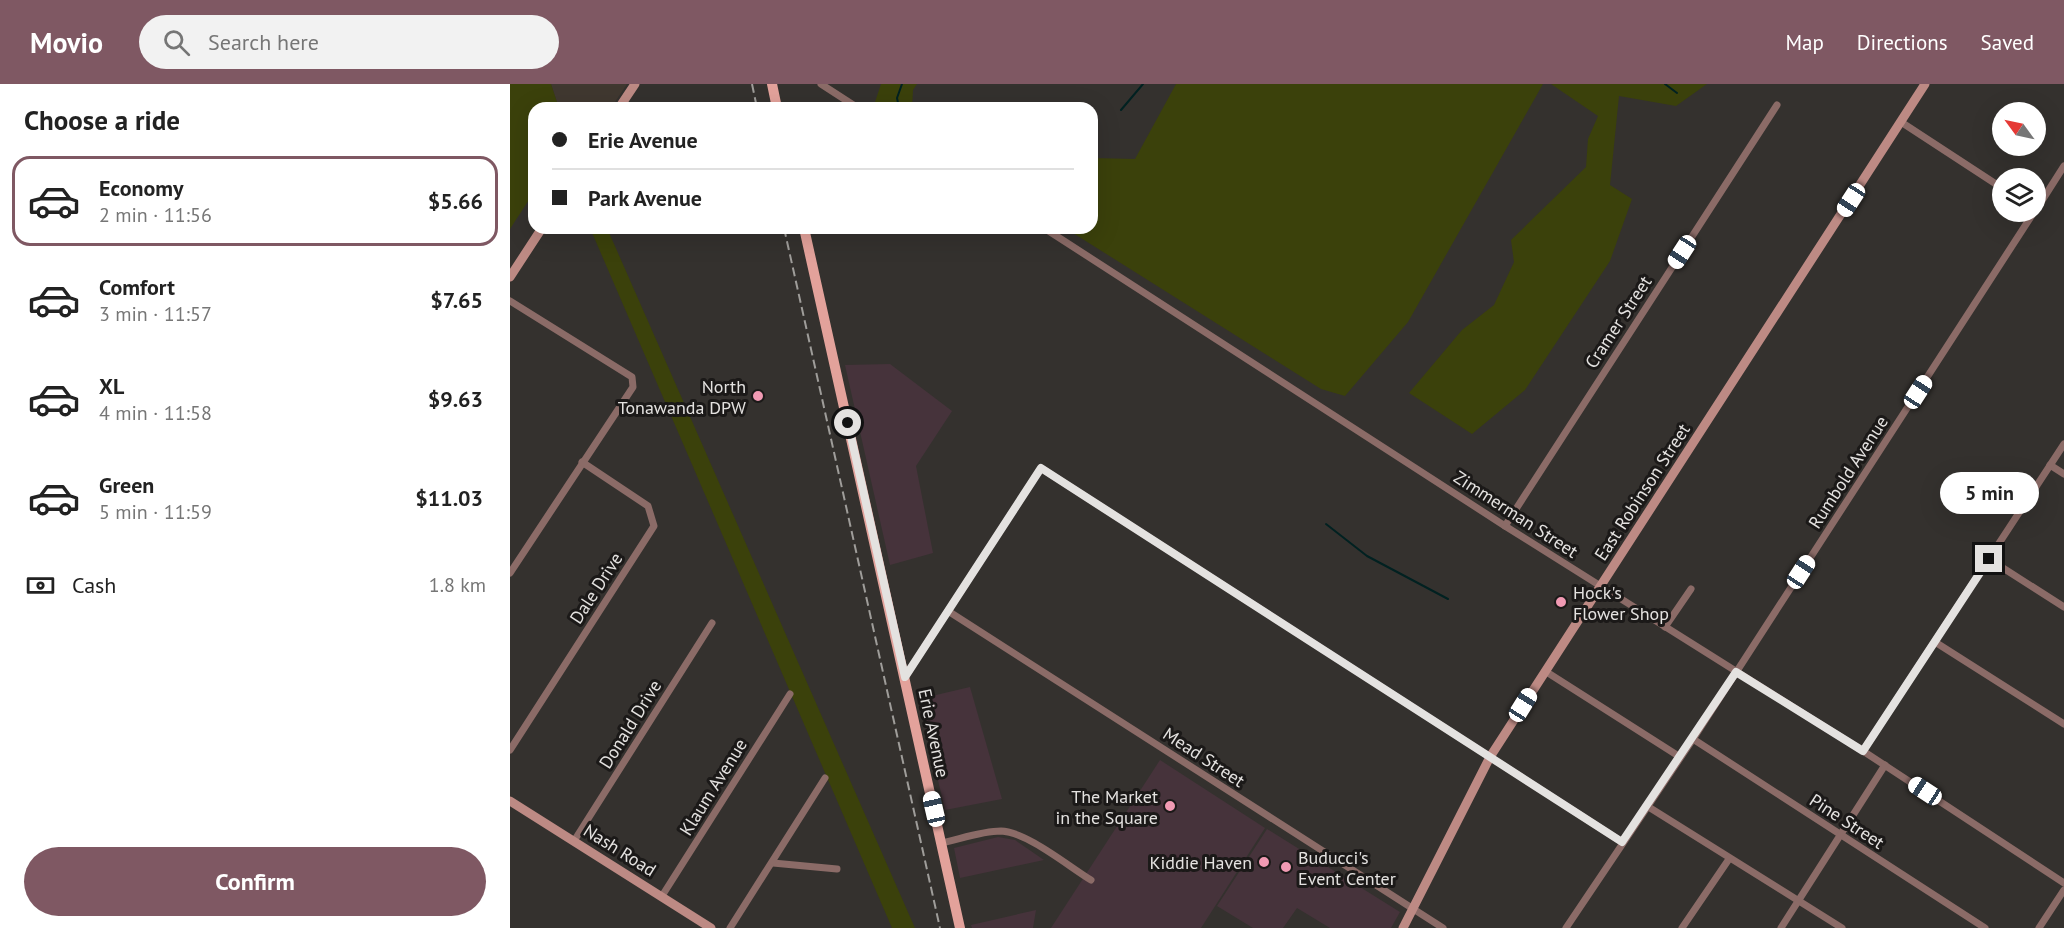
<!DOCTYPE html>
<html lang="en">
<head>
<meta charset="utf-8">
<style>
  :root { --surface:#fff; --page:#f2f2f2; --text:#222; --muted:#767676; --line:#e0e0e0; --accent:#7f5863 }
  body { margin:0; font-family:"PT Sans",sans-serif; background:var(--page); color:var(--text); height:100vh; display:flex; flex-direction:column; font-size:22px; white-space:nowrap }
  * { box-sizing:border-box; margin:0 }
  p { font-size:20px; color:var(--muted) }
  .icon { flex:none; width:33px; height:33px; fill:none; stroke:currentColor; stroke-width:2; stroke-linecap:round; stroke-linejoin:round }
  .map { position:relative; flex:1; overflow:hidden }
  .drawer { display:flex; flex-direction:column; background:var(--surface); width:510px }
  .drawer>* { flex:none }
  .banner { position:absolute; left:18px; top:18px; width:570px; height:132px; border-radius:18px; box-shadow:0 6px 24px #0002; display:grid; align-content:center; height:132px; padding:0 24px; background:var(--surface) }
  .needle { width:39px; rotate:303deg }
  .buttons { position:absolute; left:1482px; top:18px; display:grid; gap:12px }
  .buttons a { display:grid; place-items:center; width:54px; height:54px; border-radius:50%; background:var(--surface); box-shadow:0 6px 24px #0002; font-size:30px }
  .end { position:absolute; width:27px; height:27px; margin:-14px; border:8px solid #e4e2e0; background:#111; box-shadow:0 0 0 3px #111 }
  .from { border-radius:50% }
  .bubble { position:absolute; height:42px; border-radius:21px; background:var(--surface); box-shadow:0 6px 24px #0002; font-size:20px; font-weight:700; line-height:42px; text-align:center }
  .car { position:absolute; width:18px; height:36px; margin:-18px -9px; border-radius:8px; box-shadow:0 0 4px 2px #0007; background:linear-gradient(#fff 24%,#345 0 40%,#fff 0 76%,#345 0 86%,#fff 0) }
  .banner b { display:flex; align-items:center; gap:21px; height:57px; font-size:22px }
  .banner b+b { border-top:2px solid var(--line) }
  .banner i { width:15px; height:15px; background:var(--text) }
  ul { padding:0; list-style:none }
  li { display:flex; align-items:center; gap:18px; height:90px; margin:0 12px 9px; padding:0 12px; border:3px solid transparent; border-radius:18px }
  li div { flex:1 }
  li b { display:block; font-size:22px }
  li em { font-style:normal; font-weight:700 }
  li.selected { border-color:var(--accent) }
  li>.icon { width:54px; height:54px; stroke-width:1.5 }
  h2 { padding:0 24px; font-size:27px; line-height:72px }
  .pay { display:flex; align-items:center; gap:15px; height:66px; padding:0 24px; font-size:22px }
  .pay p { margin-inline-start:auto }
  .cta { display:flex; gap:12px; margin-top:auto; padding:12px 24px }
  .cta a { flex:1; height:69px; border-radius:36px; background:var(--accent); color:#fff; font-size:24px; font-weight:700; line-height:69px; text-align:center }
  header { display:flex; align-items:center; gap:36px; box-sizing:border-box; height:84px; padding:0 30px; background:var(--accent); color:#fff }
  header strong { font-size:28px }
  nav { display:flex; gap:33px; margin-inline-start:auto; font-size:21px }
  .search { width:420px; height:54px; background:var(--page); display:flex; align-items:center; gap:15px; box-sizing:border-box; padding:0 21px; border-radius:33px; color:var(--muted); font-size:22px }
  main { display:flex; flex:1; min-height:0 }
  .map>svg:first-child { display:block }
  .commercial { fill:#46333b }
  .built { fill:#403830 }
  .green { fill:#3b410b }
  .lines { fill:none; stroke-linecap:round; stroke-linejoin:round }
  .stream { stroke:#012121; stroke-width:2 }
  .street { stroke:#8b6b67; stroke-width:7 }
  .secondary { stroke:#bd8a84; stroke-width:9 }
  .primary { stroke:#e3a29b; stroke-width:10 }
  .rail { stroke:#9f9d9a; stroke-width:2; stroke-dasharray:9 4.5; stroke-linecap:butt }
  .route { stroke:#e4e2e0; stroke-width:8 }
  .poi-dot { fill:#f19ab3; stroke:#1b1918; stroke-width:2 }
  .labels { text-anchor:middle; dominant-baseline:central; stroke-width:6; stroke-linejoin:round; paint-order:stroke }
  .street-label { font-size:18px; fill:#e4e2e0; stroke:#1b1918 }
  .poi-label { font-size:18px; fill:#e4e2e0; stroke:#1b1918; text-anchor:end }
</style>
</head>
<body>
<header>
<strong>Movio</strong>
<div class="search"><svg class="icon" aria-label="search" viewBox="0 0 24 24"><circle cx="10" cy="10" r="6"/><path d="M15 15l6 6"/></svg>Search here</div>
<nav><a>Map</a><a>Directions</a><a>Saved</a></nav>
</header>
<main>
<section class="drawer">
<h2>Choose a ride</h2>
<ul>
<li class="selected"><svg class="icon" aria-label="car" viewBox="0 0 24 24"><path d="M5 17H2v-5l4-1 3-4h7l3 4 3 1v5h-3M9 17h6M6 11h13"/><circle cx="7" cy="17" r="2"/><circle cx="17" cy="17" r="2"/></svg><div><b>Economy</b><p>2 min · 11:56</p></div><em>$5.66</em></li>
<li><svg class="icon" aria-label="car" viewBox="0 0 24 24"><path d="M5 17H2v-5l4-1 3-4h7l3 4 3 1v5h-3M9 17h6M6 11h13"/><circle cx="7" cy="17" r="2"/><circle cx="17" cy="17" r="2"/></svg><div><b>Comfort</b><p>3 min · 11:57</p></div><em>$7.65</em></li>
<li><svg class="icon" aria-label="car" viewBox="0 0 24 24"><path d="M5 17H2v-5l4-1 3-4h7l3 4 3 1v5h-3M9 17h6M6 11h13"/><circle cx="7" cy="17" r="2"/><circle cx="17" cy="17" r="2"/></svg><div><b>XL</b><p>4 min · 11:58</p></div><em>$9.63</em></li>
<li><svg class="icon" aria-label="car" viewBox="0 0 24 24"><path d="M5 17H2v-5l4-1 3-4h7l3 4 3 1v5h-3M9 17h6M6 11h13"/><circle cx="7" cy="17" r="2"/><circle cx="17" cy="17" r="2"/></svg><div><b>Green</b><p>5 min · 11:59</p></div><em>$11.03</em></li>
</ul>
<div class="pay"><svg class="icon" aria-label="cash" viewBox="0 0 24 24"><path d="M3 7h18v10H3z"/><circle cx="12" cy="12" r="2"/></svg>Cash<p>1.8 km</p></div>
<div class="cta"><a>Confirm</a></div>
</section>
<div class="map">
<svg width="1554" height="844" viewBox="0 0 1554 844">
  <rect width="100%" height="100%" fill="#34312e"/>
  <g class="commercial">
    <polygon points="380,280 442,327 406,382 423,469 380,481 335,281"/>
    <polygon points="460,603 492,715 435,726 409,615"/>
    <polygon points="650,676 755,744 691,844 541,844"/>
    <polygon points="757,745 890,828 881,844 820,844 787,824 773,844 743,844 707,822"/>
    <polygon points="488,753 505,756 534,776 450,794 444,764"/>
    <polygon points="526,826 523,844 462,844 461,841"/>
  </g>
  <polygon class="built" points="41,0 117,0 101,24 49,24"/>
  <g class="green">
    <polygon points="0,0 41,0 49,24 24,24 24,108 0,145"/>
    <polygon points="371,0 407,0 403,6 402,24 369,24 364,21"/>
    <polygon points="666,0 1033,0 898,238 835,312 811,305 555,144 582,144 582,74 625,75"/>
    <polygon points="1041,0 1197,0 1166,22 1109,12 1100,101 1122,115 1100,177 1015,306 962,350 899,309 952,246 984,221 1004,178 1001,156 1076,83 1078,55 1088,32"/>
    <polygon points="80,144 97,144 405,844 382,844"/>
  </g>
  <g class="lines">
    <g class="stream">
      <polyline points="1155,0 1167,9"/>
      <polyline points="389,24 387,14 392,0"/>
      <polyline points="611,26 633,0"/>
      <polyline points="816,440 857,472 938,515"/>
    </g>
    <g class="street">
      <polyline points="311,0 348,24"/>
      <polyline points="1391,38 1492,104"/>
      <polyline points="1526,126 1554,82"/>
      <polyline points="534,144 995,442 1353,667 1554,799"/>
      <polyline points="0,217 122,293 123,303 0,489"/>
      <polyline points="1540,381 1554,390"/>
      <polyline points="995,442 1267,21"/>
      <polyline points="1479,475 1554,523"/>
      <polyline points="438,527 933,844"/>
      <polyline points="1155,543 1181,505"/>
      <polyline points="1425,558 1554,640"/>
      <polyline points="1035,587 1170,673"/>
      <polyline points="395,593 531,384 1112,758"/>
      <polyline points="1183,655 1475,844"/>
      <polyline points="0,666 144,442 138,422 72,378"/>
      <polyline points="1353,667 1554,360"/>
      <polyline points="1137,722 1332,844"/>
      <polyline points="64,757 202,539"/>
      <path d="M431,759C450,755 472,747 491,747C517,748 558,782 581,796"/>
      <polyline points="263,779 327,785"/>
      <polyline points="152,812 280,610"/>
      <polyline points="220,844 315,694"/>
      <polyline points="1056,844 1183,655 1524,128"/>
      <polyline points="1172,844 1219,775"/>
      <polyline points="1271,844 1375,681"/>
      <polyline points="1529,844 1554,806"/>
    </g>
    <g class="secondary">
      <polyline points="109,24 125,0"/>
      <polyline points="0,193 32,144"/>
      <polyline points="0,717 201,844"/>
      <polyline points="893,844 980,673 1415,0"/>
    </g>
    <g class="primary">
      <polyline points="262,0 267,24"/>
      <polyline points="294,144 450,844"/>
    </g>
    <g class="rail">
      <polyline points="242,0 247,24"/>
      <polyline points="274,144 430,844"/>
    </g>
  </g>
  <g class="lines">
    <polyline class="route" points="338,339 395,593 531,384 1112,758 1226,588 1353,667 1479,475"/>
  </g>
  <g class="poi-dot">
    <circle cx="248" cy="312" r="6"/>
    <circle cx="1051" cy="518" r="6"/>
    <circle cx="660" cy="722" r="6"/>
    <circle cx="754" cy="778" r="6"/>
    <circle cx="776" cy="783" r="6"/>
  </g>
  <g class="labels">
    <g class="street-label">
      <text transform="translate(1108 238) rotate(-57)">Cramer Street</text>
      <text transform="translate(1338 388) rotate(-57)">Rumbold Avenue</text>
      <text transform="translate(1132 408) rotate(-57)">East Robinson Street</text>
      <text transform="translate(1006 430) rotate(33)">Zimmerman Street</text>
      <text transform="translate(86 504) rotate(-57)">Dale Drive</text>
      <text transform="translate(120 640) rotate(-58)">Donald Drive</text>
      <text transform="translate(424 649) rotate(78)">Erie Avenue</text>
      <text transform="translate(694 673) rotate(33)">Mead Street</text>
      <text transform="translate(203 703) rotate(-58)">Klaum Avenue</text>
      <text transform="translate(1337 737) rotate(33)">Pine Street</text>
      <text transform="translate(110 766) rotate(32)">Nash Road</text>
    </g>
    <g class="poi-label">
      <text x="236" y="302">North<tspan x="236" dy="21">Tonawanda DPW</tspan></text>
      <text x="1063" y="508" text-anchor="start">Hock's<tspan x="1063" dy="21">Flower Shop</tspan></text>
      <text x="648" y="712">The Market<tspan x="648" dy="21">in the Square</tspan></text>
      <text x="788" y="773" text-anchor="start">Buducci's<tspan x="788" dy="21">Event Center</tspan></text>
      <text x="742" y="778">Kiddie Haven</text>
    </g>
  </g>
</svg>
<div class="buttons">
<a><svg class="needle" viewBox="-14 -14 28 28"><path d="M0-13l5 13h-10z" fill="#e53935"/><path d="M0 13l5-13h-10z" fill="#767676"/></svg></a>
<a><svg class="icon" aria-label="layers" viewBox="0 0 24 24"><path d="M12 4l9 5-9 5-9-5zM3 14l9 5 9-5"/></svg></a>
</div>
<i class="end from" style="left:338px;top:339px"></i>
<i class="end" style="left:1479px;top:475px"></i>
<div class="bubble" style="left:1430px;top:388px;width:99px">5 min</div>
<i class="car" style="left:1341px;top:116px;rotate:213deg"></i>
<i class="car" style="left:1172px;top:168px;rotate:213deg"></i>
<i class="car" style="left:1408px;top:308px;rotate:33deg"></i>
<i class="car" style="left:1291px;top:488px;rotate:33deg"></i>
<i class="car" style="left:1013px;top:621px;rotate:32deg"></i>
<i class="car" style="left:1415px;top:707px;rotate:303deg"></i>
<i class="car" style="left:424px;top:725px;rotate:347deg"></i>
<div class="banner">
<b><i class="from"></i>Erie Avenue</b>
<b><i></i>Park Avenue</b>
</div>
</div>
</main>
</body>
</html>
